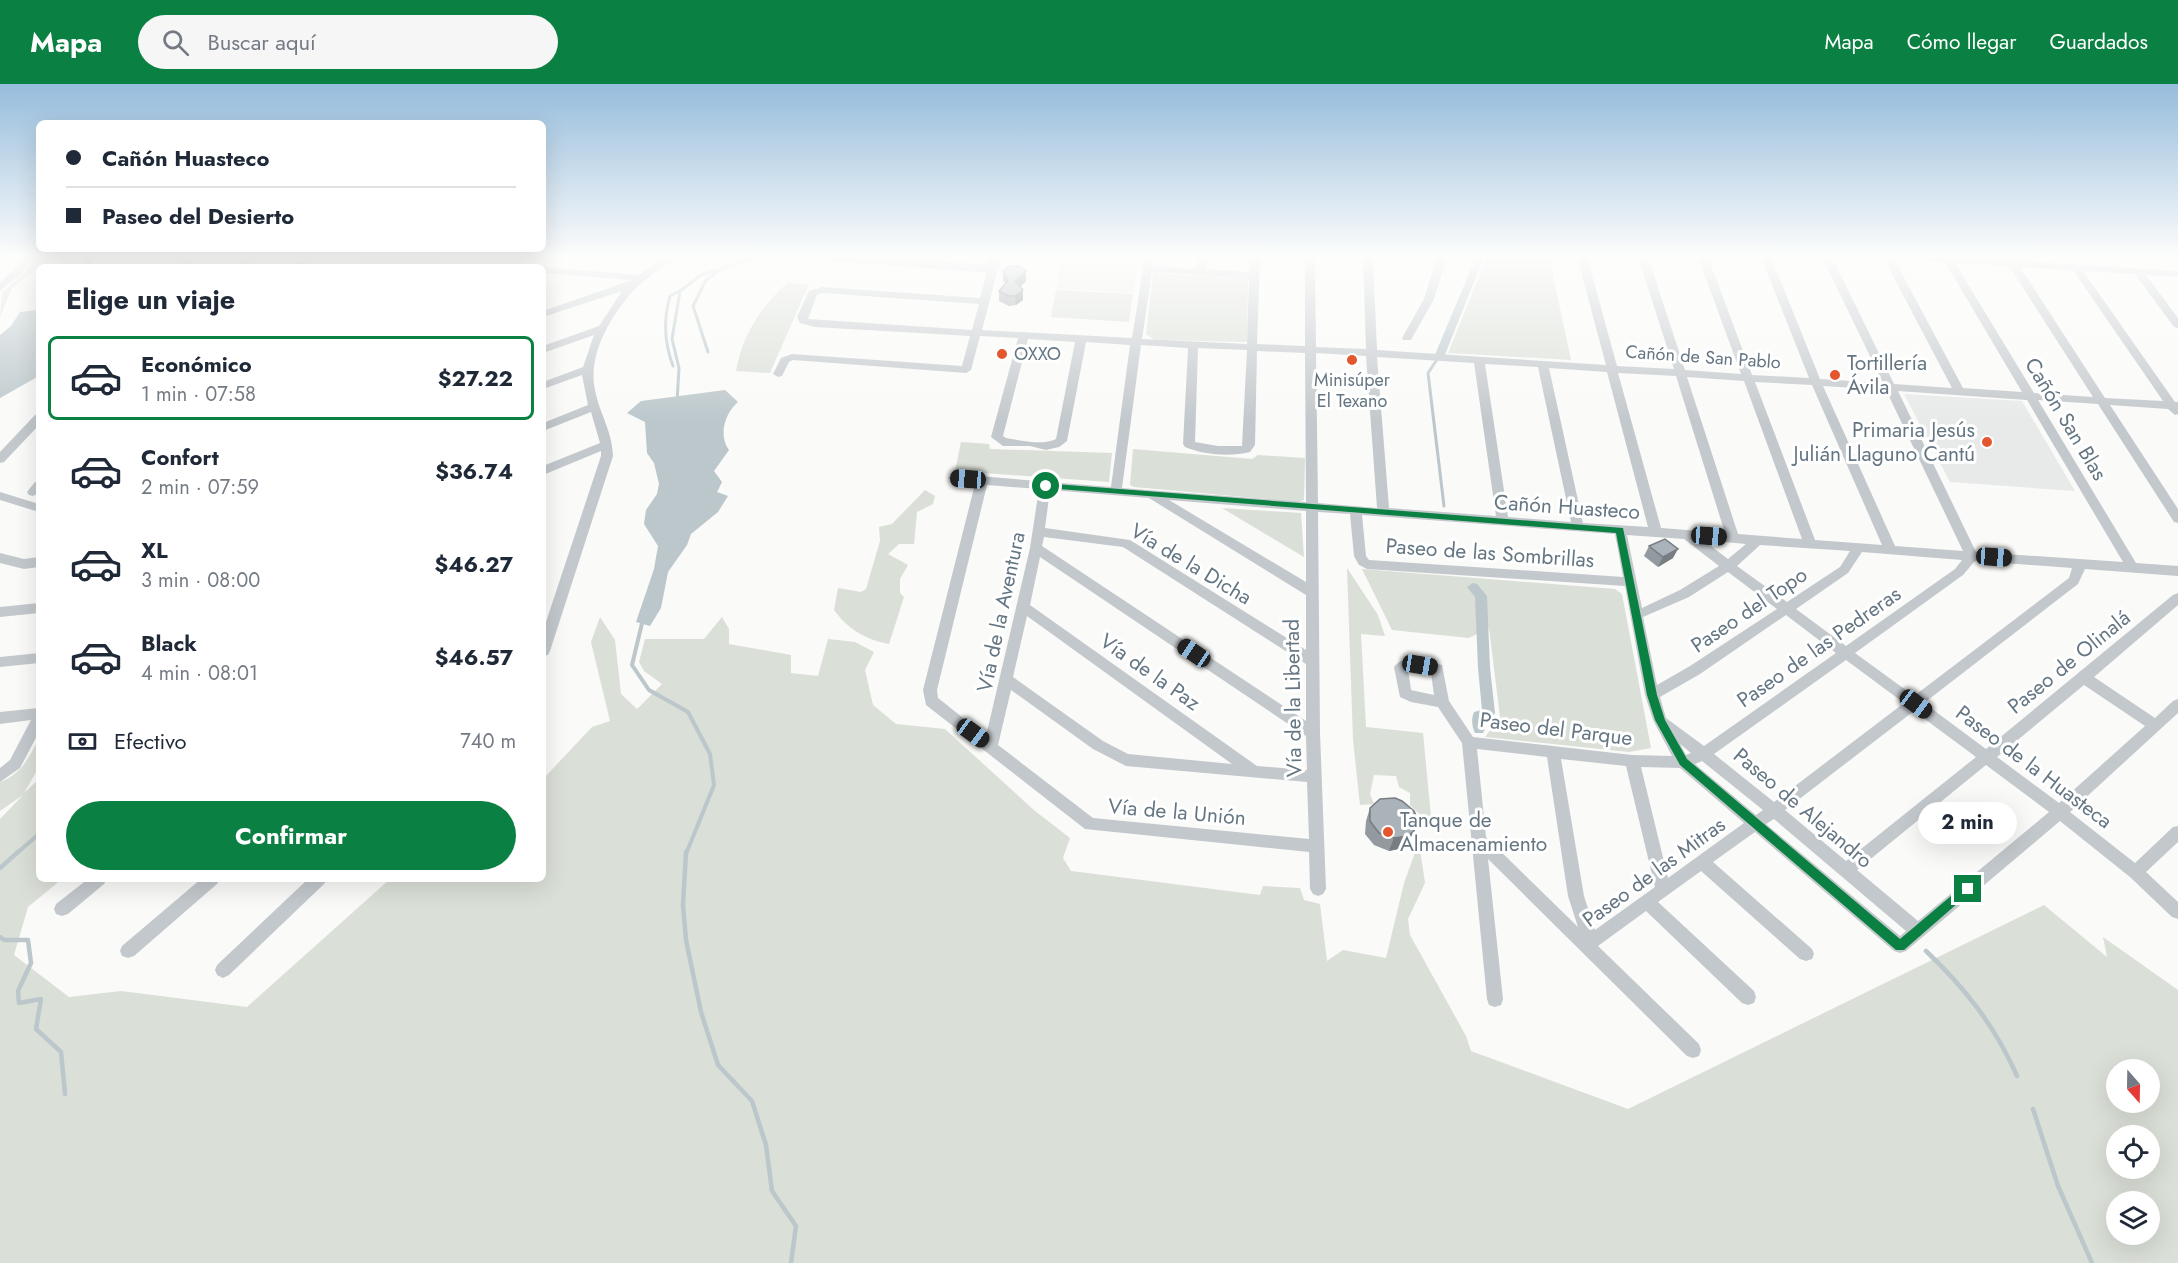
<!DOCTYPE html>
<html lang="es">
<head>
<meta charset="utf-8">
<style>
  :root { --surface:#fff; --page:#f6f6f7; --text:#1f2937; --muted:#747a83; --line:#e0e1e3; --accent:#0b8043 }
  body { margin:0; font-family:Jost,sans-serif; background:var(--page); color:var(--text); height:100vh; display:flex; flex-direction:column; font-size:22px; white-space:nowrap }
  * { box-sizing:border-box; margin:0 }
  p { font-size:20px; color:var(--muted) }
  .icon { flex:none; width:33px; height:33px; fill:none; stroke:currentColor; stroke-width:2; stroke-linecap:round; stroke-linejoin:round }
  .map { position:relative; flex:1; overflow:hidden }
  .drawer { position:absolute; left:36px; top:180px; width:510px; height:618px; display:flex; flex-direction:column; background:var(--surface); border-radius:9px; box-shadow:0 6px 24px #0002 }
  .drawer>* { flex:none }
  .top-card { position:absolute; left:36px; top:36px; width:510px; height:132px; border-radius:9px; box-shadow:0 6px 24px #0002; display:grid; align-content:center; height:132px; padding:0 30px; background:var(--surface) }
  .needle { width:39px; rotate:160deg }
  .buttons { position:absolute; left:2106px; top:975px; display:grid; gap:12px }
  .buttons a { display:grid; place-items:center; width:54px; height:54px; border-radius:50%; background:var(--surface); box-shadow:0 6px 24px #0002; font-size:30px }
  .end { position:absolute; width:27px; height:27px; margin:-14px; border:8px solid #0b8043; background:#fff; box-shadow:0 0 0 3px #fff }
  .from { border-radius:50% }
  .bubble { position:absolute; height:42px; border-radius:21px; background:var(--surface); box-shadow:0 6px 24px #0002; font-size:20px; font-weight:700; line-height:42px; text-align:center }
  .car { position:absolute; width:18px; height:36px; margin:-18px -9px; border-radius:8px; box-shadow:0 0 4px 2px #0007; background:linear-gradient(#222 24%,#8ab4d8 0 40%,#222 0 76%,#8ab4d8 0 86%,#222 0) }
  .top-card b { display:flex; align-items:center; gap:21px; height:57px; font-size:22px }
  .top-card b+b { border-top:2px solid var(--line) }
  .top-card i { width:15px; height:15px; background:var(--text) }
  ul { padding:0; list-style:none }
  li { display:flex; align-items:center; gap:18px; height:84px; margin:0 12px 9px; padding:0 18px; border:3px solid transparent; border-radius:9px }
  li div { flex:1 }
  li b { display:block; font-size:22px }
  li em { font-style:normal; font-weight:700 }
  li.current { border-color:var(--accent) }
  li>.icon { width:54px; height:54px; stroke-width:1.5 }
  h2 { padding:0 30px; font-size:27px; line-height:72px }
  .pay { display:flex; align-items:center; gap:15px; height:66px; padding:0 30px; font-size:22px }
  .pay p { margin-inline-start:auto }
  .action { display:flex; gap:12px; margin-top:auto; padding:12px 30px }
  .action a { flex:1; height:69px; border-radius:36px; background:var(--accent); color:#fff; font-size:24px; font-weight:700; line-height:69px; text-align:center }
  header { display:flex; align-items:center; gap:36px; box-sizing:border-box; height:84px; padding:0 30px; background:var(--accent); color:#fff }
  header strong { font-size:28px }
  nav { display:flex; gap:33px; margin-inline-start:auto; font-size:21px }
  .search { width:420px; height:54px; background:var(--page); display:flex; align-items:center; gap:15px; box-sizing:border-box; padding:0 21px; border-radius:33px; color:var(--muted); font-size:22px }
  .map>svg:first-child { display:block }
  .built { fill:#e8e9e9 }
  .green { fill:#dadfd7; fill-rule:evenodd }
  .water { fill:#bbc7cb }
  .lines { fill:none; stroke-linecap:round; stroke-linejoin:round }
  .stream-far2 { stroke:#bbc7cb; stroke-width:3 }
  .stream-far1 { stroke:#bbc7cb; stroke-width:4 }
  .stream { stroke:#bbc7cb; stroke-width:4.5 }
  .canal { fill:#bbc7cb; fill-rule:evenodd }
  .minor { fill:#c3c8cc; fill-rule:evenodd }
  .tertiary { fill:#c3c8cc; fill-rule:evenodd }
  .wall { fill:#929a9f }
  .shaded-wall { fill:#777d82 }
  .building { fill:#aab3b9; stroke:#777d82; stroke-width:1.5 }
  .route { fill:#0b8043 }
  .poi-dot { fill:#e4572e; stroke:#fff; stroke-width:2 }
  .labels { text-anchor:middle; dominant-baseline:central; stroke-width:6; stroke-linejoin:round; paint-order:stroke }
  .far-poi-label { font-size:18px; fill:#657683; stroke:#fff; text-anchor:start }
  .far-street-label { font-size:18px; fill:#657683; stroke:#fff }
  .poi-label { font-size:21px; fill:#657683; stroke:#fff; text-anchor:start }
  .street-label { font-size:21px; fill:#657683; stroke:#fff }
</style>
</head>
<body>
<header>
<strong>Mapa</strong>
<div class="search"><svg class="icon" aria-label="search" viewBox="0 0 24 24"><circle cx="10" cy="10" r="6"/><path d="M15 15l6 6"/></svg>Buscar aquí</div>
<nav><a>Mapa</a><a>Cómo llegar</a><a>Guardados</a></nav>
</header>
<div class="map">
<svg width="2178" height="1179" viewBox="0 0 2178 1179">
  <rect width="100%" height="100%" fill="#fafaf8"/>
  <g class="built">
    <polygon points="1062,173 1138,173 1133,209 1057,204"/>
    <polygon points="1904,310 2022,317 2075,407 1950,398"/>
  </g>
  <g class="green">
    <polygon points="34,173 48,173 31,190 12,204 0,233 2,209 24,188"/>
    <polygon points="368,173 440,173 432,183 360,183"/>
    <polygon points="1487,173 1549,173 1571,276 1448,269"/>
    <polygon points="1153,189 1248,194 1247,258 1155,256 1146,250"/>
    <path d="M787,199L809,200L770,289L736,287C742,251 761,223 787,199Z"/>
    <polygon points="1056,206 1133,210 1129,238 1051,233"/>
    <polygon points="961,358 989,360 990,365 1112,369 1109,398 955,387"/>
    <polygon points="1133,365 1252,375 1258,371 1305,374 1304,416 1298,418 1134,403 1130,401"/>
    <path d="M925,406L935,412L933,420L917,428L914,460H899L888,470L908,481L900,495V509L904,513L889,560C865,555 849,546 834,526L838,504L861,508L866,505L880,457L879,443L892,440Z"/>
    <polygon points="1222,424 1301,429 1304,473"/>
    <polygon points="1347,484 1378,531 1385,552 1361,550 1366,643 1423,649 1432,743 1410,721 1410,709 1399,703 1396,692 1374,691 1370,710 1374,720 1360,721 1353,656"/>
    <polygon points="1362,485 1615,505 1622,510 1651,664 1629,668 1485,653 1500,633 1489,544 1469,554 1392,546"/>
    <path d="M600,533L615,556L621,610L637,625L662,600L644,587L639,578L645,555H704L722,533L729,545V560L791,571V589L818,592L828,555L855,558L874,568L865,586L873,621L896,640L945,645L1035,727L1070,754L1063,774L1071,787L1260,811L1263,802L1300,804L1304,816L1320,820L1327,877L1343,866L1386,874L1404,799L1419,758L1425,799L1408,835L1410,851L1466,952L1471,967L1628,1025L2044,821L2107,873L2103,853L2178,906V1179H0V735L23,711L0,727V698C22,690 29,673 39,654V683L24,709L39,695V795H62L28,823L14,871L69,913L121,907L247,923L390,795H543V695L592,643L610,637L591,558ZM2116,986H2150V1018H2116ZM2116,1052H2150V1084H2116ZM2116,1118H2150V1150H2116Z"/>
  </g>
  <g class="water">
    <polygon points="39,226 39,292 0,314 0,251 11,242 20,228"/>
    <path d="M725,306L738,318C725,329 718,351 729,366L714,387L722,398L717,408L728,412L718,428L691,450L687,461L668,488L661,524L650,542L636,538L654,485L658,462L644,440L646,426L657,410L659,400L654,379L647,369L645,338L627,329L641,317Z"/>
  </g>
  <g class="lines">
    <g class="stream-far2">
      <polyline points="376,183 386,173"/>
      <polyline points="708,268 693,222 706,196 722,184"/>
      <polyline points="1438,274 1428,289 1444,422"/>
      <path d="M673,282C664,258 663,236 670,212L679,207"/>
      <polyline points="677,318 679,284 672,255 680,207 701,191 756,174"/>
    </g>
    <g class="stream-far1">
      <polyline points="643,535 632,581 649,606 688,628 710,670 714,701 686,770"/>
      <polyline points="16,770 39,750"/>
    </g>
    <g class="stream">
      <polyline points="686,768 683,821 686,856 701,928 718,981 752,1017 766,1061 772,1107 796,1142 791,1179"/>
      <polyline points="0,784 18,768"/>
      <polyline points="0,853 4,856 28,856 31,879 18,907 19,919 41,915 36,945 61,968 65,1010"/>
      <path d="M1926,867C1965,904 1995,942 2017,992"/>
      <polyline points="2033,1025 2058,1102 2092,1179"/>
    </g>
    <g class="canal">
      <polygon points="87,173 96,173 89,183 81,183"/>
      <polygon points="1476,173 1484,173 1444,273 1442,275 1436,275 1434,273"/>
      <path d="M1473,499L1477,500L1487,512L1490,584L1495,629L1493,633L1484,635L1485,645L1483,649H1475C1472,643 1471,634 1474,628L1482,626L1478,584L1475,513L1467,503Z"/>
    </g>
    <g class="minor">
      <polygon points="22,173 32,173 21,190 0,207 0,199 13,186"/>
      <polygon points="186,173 197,173 188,183 178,183"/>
      <polygon points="243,173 254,173 245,183 235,183"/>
      <polygon points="305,173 318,173 303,183 291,183"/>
      <path d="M663,173H675C664,184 649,191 638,202C613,227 587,270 595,306C600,331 612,346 613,372L550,567L548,571L543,572V547L601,372V367L543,391V382L600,359L591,328L543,347V339L588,321L582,291L543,305V298L583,283L594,251L543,269V262L599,242L622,207L543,233V227L632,196L543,189V183L639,191Z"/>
      <path d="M1145,173H1155L1153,182L1196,185L1197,173H1207L1206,185L1250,188V173H1260L1257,260L1305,262V173H1315L1316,263L1366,265L1363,173H1373L1377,266L1606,281L1577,173H1587L1617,282L1674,285L1638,173H1648L1685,286L1741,290L1698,173H1708L1752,291L1809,294L1761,173H1771L1820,295L1883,299L1822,173H1832L1894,300L1952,304L1883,173H1893L1963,304L2022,308L1945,178L1914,176L1909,173H1965L2178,187V193L2146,191L2178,234V244L2174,243L2135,190L2083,187L2175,318H2178V330L2175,331L2168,325L2110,321L2178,425V439L2174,438L2098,320L2038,316L2136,479L2178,482V492L2085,485L2078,500L1924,619L1986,665L2173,511L2178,509V521L2094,593L2155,634L2173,617L2178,615V629L2070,728L2135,779L2173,743L2178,742V758L2146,788L2178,818V835L2172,833L2130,793L2060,737L1906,867L1900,869L1894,867L1755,748L1713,778L1812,865L1814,870L1812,875L1806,877L1800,875L1701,787L1658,818L1754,907L1756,913L1754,919L1748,921L1742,919L1646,827L1598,862L1699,960L1701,966L1699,972L1693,974L1687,972L1488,775L1503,915L1501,921L1495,923L1489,921L1487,915L1462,659L1438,623L1411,618L1400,613L1394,583C1404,568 1427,577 1442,581L1449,617L1473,653L1632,671L1672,672L1653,636L1645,611L1625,502L1367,485L1359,481L1354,472L1350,430L1318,428L1320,649L1326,805L1323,810L1318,812L1313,810L1310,805L1309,768L1085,745L926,621L923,606L975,400L954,398L948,394L954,390L1111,403L1130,261L1086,258L1067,357L1059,363L1046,366L1030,362H1003L991,353L1018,254L980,252L971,286L966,289L793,276L789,278L782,292L778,293L773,290L781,274L792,270L962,282L970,252L815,243L800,239L797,233L809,207L822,203L980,214L988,185L993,182L998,185L982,246L1132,254ZM1955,179L2009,182L2093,313L2034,309ZM2020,183L2073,186L2163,317L2105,314ZM1152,188L1249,194L1247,260L1142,255ZM823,209L979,220L972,246L808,235L817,211ZM1028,255L1075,258L1056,355C1043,362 1020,356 1006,354L1003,352ZM1141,261L1188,264L1183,360L1185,363C1204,371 1230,373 1250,368L1255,361L1257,267L1305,269L1306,418L1122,404ZM1198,264L1247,266L1242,362H1218L1195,358ZM1316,269L1366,272L1377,424L1318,419ZM1377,273L1474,279L1496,432L1389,424ZM1485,280L1538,283L1571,438L1508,433ZM1549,284L1607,288L1648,443L1583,439ZM1618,289L1676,292L1725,449L1661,444ZM1687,293L1744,297L1802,455L1738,450ZM1755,298L1812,301L1882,461L1815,456ZM1823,302L1886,306L1963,467L1895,462ZM1898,307L2027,316L2123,478L1976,468ZM987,401L1039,405L1030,464L986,652L938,614L937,606ZM1050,406L1149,414L1306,511V566L1130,456L1045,444ZM1169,416L1306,427V498ZM1362,431L1615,450L1623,493L1369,476L1366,472ZM1627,451L1684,455L1719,482L1680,506L1642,524ZM1044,453L1123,463L1306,580V637L1042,462ZM1703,456L1746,460L1728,475ZM1760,461L1850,467L1840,483L1787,518L1737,482ZM1862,468L1962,476L1955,485L1846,562L1796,525L1848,489ZM1040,473L1306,652L1307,686L1257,682L1030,521ZM1975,477L2072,484L2069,494L1914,612L1855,569L1963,491ZM1728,488L1777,525L1690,582L1657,601L1643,533L1689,513ZM1786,531L1836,569L1704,662L1666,634L1660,613L1700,590ZM1027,532L1232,680L1128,670L1103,657L1013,593ZM1846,576L1904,619L1774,718L1714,670ZM1408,585L1431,589L1434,611L1411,606ZM2084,601L2145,642L2059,719L1997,673ZM1011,606L1093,665L1126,682L1307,698L1309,755L1093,734L998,661ZM1914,627L1976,673L1846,777L1785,726ZM1680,660L1691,669L1686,671ZM1477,665L1547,673L1568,812L1578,843L1486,753ZM1561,675L1626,682L1655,803L1595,846L1584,812ZM1702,677L1763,726L1756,731L1695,680ZM1986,681L2049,728L1918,837L1857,786ZM1641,683L1680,684L1744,739L1668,794ZM1774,735L1906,847L1900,852L1766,740Z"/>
      <polygon points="1437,173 1447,173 1434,215 1412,254 1411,256 1403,256 1402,254 1424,215"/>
      <polygon points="2083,173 2093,173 2087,178 2084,177"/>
      <polygon points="39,330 39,341 4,378 0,379 0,368 35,331"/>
      <polygon points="39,397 39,409 33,412 29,411 27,408 35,398"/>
      <polygon points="0,408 39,420 39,428 0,416"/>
      <polygon points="0,469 24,475 39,473 39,483 24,485 0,479"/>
      <polygon points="39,519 39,529 0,533 0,523"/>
      <polygon points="39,569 39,579 0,583 0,573"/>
      <polygon points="39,624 39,648 20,684 0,698 0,684 10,676 31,636 0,640 0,628"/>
      <polygon points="88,795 107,795 104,800 68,830 62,832 56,830 54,825 56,820"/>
      <polygon points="201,795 220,795 217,800 134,872 128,874 122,872 120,867 122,862"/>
      <polygon points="308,795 327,795 324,800 229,891 223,894 217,891 215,886 217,881"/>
    </g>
    <polygon class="tertiary" points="824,173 888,173 988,181 989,173 1002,173 1000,185 993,189 830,177"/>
  </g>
  <g class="wall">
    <polygon points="1003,187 1026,197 1020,203 1023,216 1016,221 1009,222 999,217 999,207 1005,200 1003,197"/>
    <polygon points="1649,462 1673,474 1658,483 1644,472"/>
    <polygon points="1370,724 1408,759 1403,764 1389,767 1374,761 1365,750 1366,737"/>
  </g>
  <g class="shaded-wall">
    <polygon points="1026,187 1026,197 1016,207 1015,197"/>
    <polygon points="1023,206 1023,216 1016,221 1015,212"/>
    <polygon points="1678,465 1673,474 1658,483 1663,473"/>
    <polygon points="1414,747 1408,759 1403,764 1389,767 1394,754"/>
  </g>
  <g class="building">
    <polygon points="1010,182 1020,182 1026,187 1015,197 1023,206 1015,212 1009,212 999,207 1008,197 1003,187"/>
    <polygon points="1665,455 1678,465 1663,473 1649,462"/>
    <polygon points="1395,714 1402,717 1414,727 1417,734 1414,747 1408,752 1394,754 1379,749 1370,737 1370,724 1380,715"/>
  </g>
  <linearGradient id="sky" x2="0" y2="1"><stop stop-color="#96bcdc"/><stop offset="0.51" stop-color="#fdfdfc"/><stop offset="1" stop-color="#fdfdfc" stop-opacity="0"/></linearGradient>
  <rect width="2178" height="338" fill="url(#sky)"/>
  <polygon class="route" points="1042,399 1623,444 1657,611 1665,636 1687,675 1900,855 1964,801 1968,800 1974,805 1904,866 1896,866 1680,681 1655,636 1647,611 1616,449 1046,404 1041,402"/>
  <g class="poi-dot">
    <circle cx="1002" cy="270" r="6"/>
    <circle cx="1352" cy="276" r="6"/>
    <circle cx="1835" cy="291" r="6"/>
    <circle cx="1987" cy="358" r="6"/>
    <circle cx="1388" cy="748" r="6"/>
  </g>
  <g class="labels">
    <g class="far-poi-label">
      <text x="1014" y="270">OXXO</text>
      <text x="1352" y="296" text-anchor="middle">Minisúper<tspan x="1352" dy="21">El Texano</tspan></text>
    </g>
    <g class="far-street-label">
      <text transform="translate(1703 273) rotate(4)">Cañón de San Pablo</text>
    </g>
    <g class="poi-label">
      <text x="1847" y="279">Tortillería<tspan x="1847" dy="24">Ávila</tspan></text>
      <text x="1975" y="346" text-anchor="end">Primaria Jesús<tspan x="1975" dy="24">Julián Llaguno Cantú</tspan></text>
      <text x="1400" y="736">Tanque de<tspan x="1400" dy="24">Almacenamiento</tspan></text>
    </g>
    <g class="street-label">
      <text transform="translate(2066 335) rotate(59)">Cañón San Blas</text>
      <text transform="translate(1567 423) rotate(4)">Cañón Huasteco</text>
      <text transform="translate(1490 469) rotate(4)">Paseo de las Sombrillas</text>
      <text transform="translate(1191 480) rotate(31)">Vía de la Dicha</text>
      <text transform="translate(1749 526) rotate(-34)">Paseo del Topo</text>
      <text transform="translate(1001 528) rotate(-78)">Vía de la Aventura</text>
      <text transform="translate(1819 563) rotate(-35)">Paseo de las Pedreras</text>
      <text transform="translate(2069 578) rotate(-39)">Paseo de Olinalá</text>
      <text transform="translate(1150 588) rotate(35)">Vía de la Paz</text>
      <text transform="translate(1293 614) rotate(-91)">Vía de la Libertad</text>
      <text transform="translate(1556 645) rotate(7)">Paseo del Parque</text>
      <text transform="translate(2034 683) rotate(37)">Paseo de la Huasteca</text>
      <text transform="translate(1803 724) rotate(40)">Paseo de Alejandro</text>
      <text transform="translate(1177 728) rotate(5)">Vía de la Unión</text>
      <text transform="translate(1654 788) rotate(-36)">Paseo de las Mitras</text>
    </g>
  </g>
</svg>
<div class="buttons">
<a><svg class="needle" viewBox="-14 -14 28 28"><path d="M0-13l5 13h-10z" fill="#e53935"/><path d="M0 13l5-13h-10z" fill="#747a83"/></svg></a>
<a><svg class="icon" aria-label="locate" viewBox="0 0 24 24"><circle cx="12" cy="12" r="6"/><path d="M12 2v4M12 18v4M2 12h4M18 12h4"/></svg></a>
<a><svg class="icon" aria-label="layers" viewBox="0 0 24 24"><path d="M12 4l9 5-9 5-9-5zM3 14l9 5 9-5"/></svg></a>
</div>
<i class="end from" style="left:1046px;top:402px"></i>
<i class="end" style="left:1968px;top:805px"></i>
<div class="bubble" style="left:1918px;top:718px;width:99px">2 min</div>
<i class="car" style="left:968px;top:395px;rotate:274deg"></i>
<i class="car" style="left:1709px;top:452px;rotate:94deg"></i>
<i class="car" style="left:1994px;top:473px;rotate:94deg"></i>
<i class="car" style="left:1194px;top:569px;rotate:304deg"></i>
<i class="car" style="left:1420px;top:581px;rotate:99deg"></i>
<i class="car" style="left:1916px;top:620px;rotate:127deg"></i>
<i class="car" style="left:973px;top:649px;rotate:126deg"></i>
<div class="top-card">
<b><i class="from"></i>Cañón Huasteco</b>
<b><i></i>Paseo del Desierto</b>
</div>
<section class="drawer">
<h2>Elige un viaje</h2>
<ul>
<li class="current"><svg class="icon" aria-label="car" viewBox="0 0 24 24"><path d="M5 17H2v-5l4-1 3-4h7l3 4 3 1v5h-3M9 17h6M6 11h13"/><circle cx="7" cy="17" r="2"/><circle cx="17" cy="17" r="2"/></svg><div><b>Económico</b><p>1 min · 07:58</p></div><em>$27.22</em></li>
<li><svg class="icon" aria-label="car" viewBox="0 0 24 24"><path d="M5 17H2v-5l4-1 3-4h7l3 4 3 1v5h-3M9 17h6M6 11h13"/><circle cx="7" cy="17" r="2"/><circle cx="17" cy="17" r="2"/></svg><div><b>Confort</b><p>2 min · 07:59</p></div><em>$36.74</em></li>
<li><svg class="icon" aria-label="car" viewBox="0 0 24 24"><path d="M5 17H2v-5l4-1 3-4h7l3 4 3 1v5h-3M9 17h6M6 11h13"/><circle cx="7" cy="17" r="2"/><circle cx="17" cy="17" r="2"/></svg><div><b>XL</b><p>3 min · 08:00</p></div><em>$46.27</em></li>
<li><svg class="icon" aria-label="car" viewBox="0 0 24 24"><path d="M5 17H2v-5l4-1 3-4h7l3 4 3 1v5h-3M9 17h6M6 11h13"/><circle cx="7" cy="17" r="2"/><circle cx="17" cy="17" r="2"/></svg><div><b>Black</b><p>4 min · 08:01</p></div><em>$46.57</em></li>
</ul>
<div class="pay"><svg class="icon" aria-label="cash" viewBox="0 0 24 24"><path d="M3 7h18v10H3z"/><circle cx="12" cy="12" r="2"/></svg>Efectivo<p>740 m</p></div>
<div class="action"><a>Confirmar</a></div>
</section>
</div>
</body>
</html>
